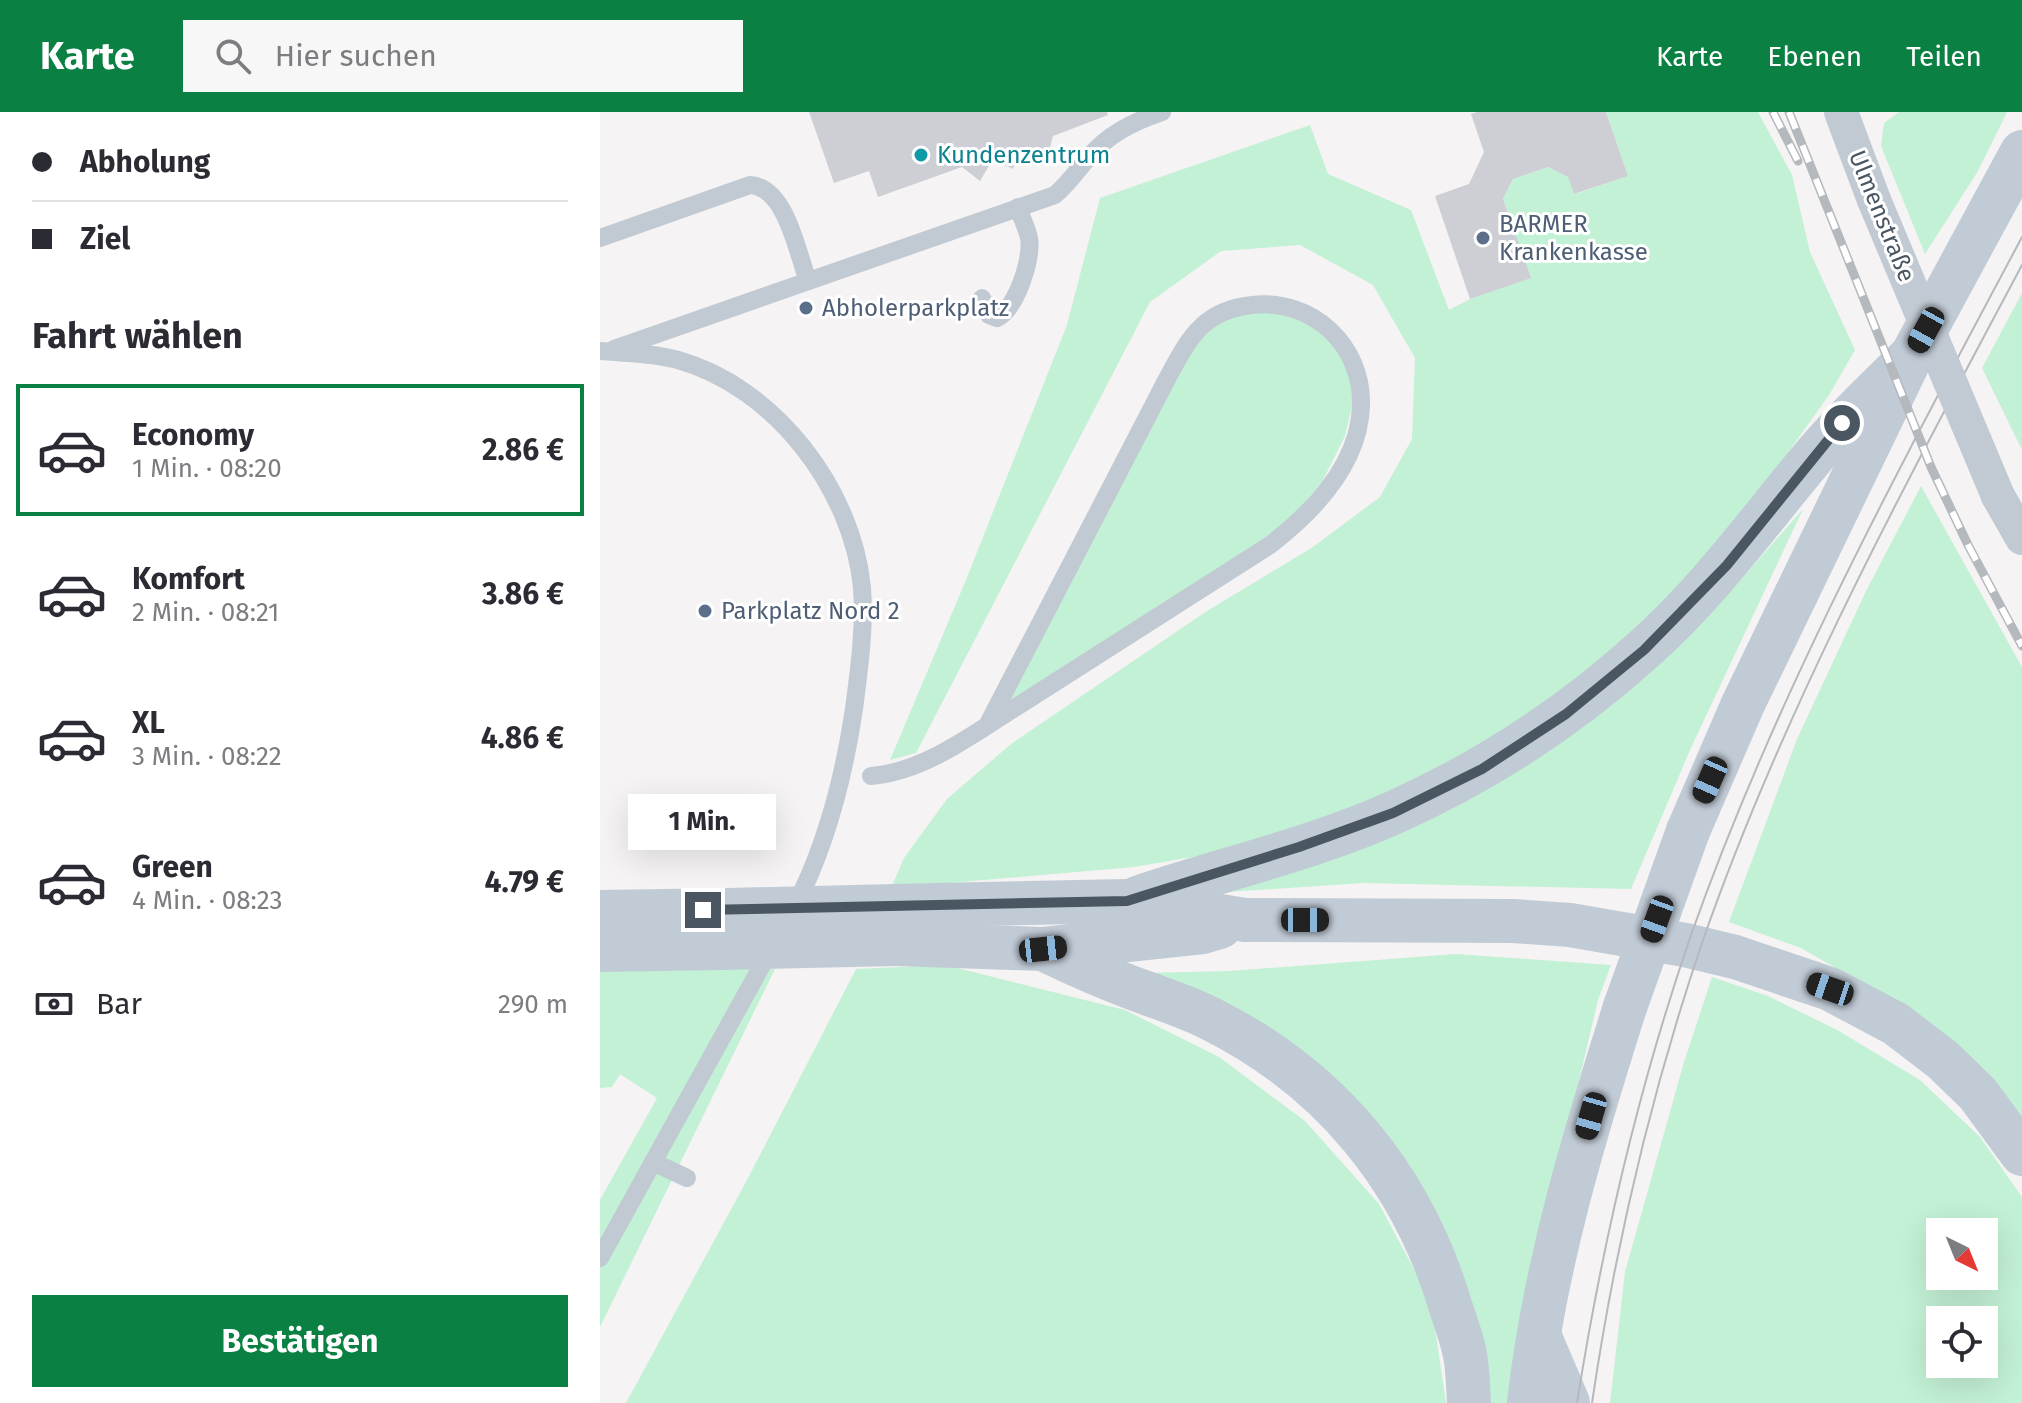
<!DOCTYPE html>
<html lang="de">
<head>
<meta charset="utf-8">
<style>
  :root { --surface:#fff; --page:#f7f7f7; --text:#2b2b33; --muted:#7c7c81; --line:#e1e1e2; --accent:#0b8043 }
  body { margin:0; font-family:"Fira Sans",sans-serif; background:var(--page); color:var(--text); height:100vh; display:flex; flex-direction:column; font-size:30px; white-space:nowrap }
  * { box-sizing:border-box; margin:0 }
  p { font-size:26px; color:var(--muted) }
  .icon { flex:none; width:44px; height:44px; fill:none; stroke:currentColor; stroke-width:2; stroke-linecap:round; stroke-linejoin:round }
  .map { position:relative; flex:1; overflow:hidden }
  .panel { display:flex; flex-direction:column; background:var(--surface); width:600px }
  .panel>* { flex:none }
  .hud { display:grid; align-content:center; height:176px; padding:0 32px; background:var(--surface) }
  .needle { width:52px; rotate:137deg }
  .fabs { position:absolute; left:1326px; top:1106px; display:grid; gap:16px }
  .fabs a { display:grid; place-items:center; width:72px; height:72px; border-radius:0px; background:var(--surface); box-shadow:0 8px 32px #0002; font-size:40px }
  .end { position:absolute; width:36px; height:36px; margin:-18px; border:10px solid #4a5661; background:#fff; box-shadow:0 0 0 4px #fff }
  .from { border-radius:50% }
  .bubble { position:absolute; height:56px; border-radius:0px; background:var(--surface); box-shadow:0 8px 32px #0002; font-size:26px; font-weight:700; line-height:56px; text-align:center }
  .car { position:absolute; width:24px; height:48px; margin:-24px -12px; border-radius:10px; box-shadow:0 0 6px 2px #0007; background:linear-gradient(#222 24%,#8ab4d8 0 40%,#222 0 76%,#8ab4d8 0 86%,#222 0) }
  .hud b { display:flex; align-items:center; gap:28px; height:76px; font-size:30px }
  .hud b+b { border-top:2px solid var(--line) }
  .hud i { width:20px; height:20px; background:var(--text) }
  ul { padding:0; list-style:none }
  li { display:flex; align-items:center; gap:24px; height:132px; margin:0 16px 12px; padding:0 16px; border:4px solid transparent; border-radius:0px }
  li div { flex:1 }
  li b { display:block; font-size:30px }
  li em { font-style:normal; font-weight:700 }
  li.current { border-color:var(--accent) }
  li>.icon { width:72px; height:72px; stroke-width:1.5 }
  h2 { padding:0 32px; font-size:36px; line-height:96px }
  .pay { display:flex; align-items:center; gap:20px; height:88px; padding:0 32px; font-size:30px }
  .pay p { margin-inline-start:auto }
  .action { display:flex; gap:16px; margin-top:auto; padding:16px 32px }
  .action a { flex:1; height:92px; border-radius:0px; background:var(--accent); color:#fff; font-size:32px; font-weight:700; line-height:92px; text-align:center }
  header { display:flex; align-items:center; gap:48px; box-sizing:border-box; height:112px; padding:0 40px; background:var(--accent); color:#fff }
  header strong { font-size:38px }
  nav { display:flex; gap:44px; margin-inline-start:auto; font-size:28px }
  .search { width:560px; height:72px; background:var(--page); display:flex; align-items:center; gap:20px; box-sizing:border-box; padding:0 28px; border-radius:0px; color:var(--muted); font-size:30px }
  main { display:flex; flex:1; min-height:0 }
  .map>svg:first-child { display:block }
  .green { fill:#c3f1d5; fill-rule:evenodd }
  .building { fill:#cdcfd5 }
  .lines { fill:none; stroke-linecap:round; stroke-linejoin:round }
  .service { stroke:#c1cad2; stroke-width:18 }
  .minor { stroke:#c1cad2; stroke-width:34 }
  .secondary { stroke:#c1cbd6; stroke-width:44 }
  .tram { stroke:#b5b8bd; stroke-width:2 }
  .rail-casing { stroke:#b5b8bd; stroke-width:9 }
  .rail { stroke:#fff; stroke-width:6; stroke-dasharray:18; stroke-linecap:butt }
  .minor-bridge { stroke:#c1cad2; stroke-width:34 }
  .secondary-bridge { stroke:#c1cbd6; stroke-width:44 }
  .route { stroke:#4a5661; stroke-width:10 }
  .culture-dot { fill:#0f9aa8; stroke:#fff; stroke-width:3 }
  .service-dot { fill:#5c6f8a; stroke:#fff; stroke-width:3 }
  .labels { text-anchor:middle; dominant-baseline:central; stroke-width:6; stroke-linejoin:round; paint-order:stroke }
  .culture-label { font-size:24px; fill:#0d838f; stroke:#fff; text-anchor:start }
  .street-label { font-size:24px; fill:#4a5661; stroke:#fff }
  .service-label { font-size:24px; fill:#4e5e75; stroke:#fff; text-anchor:start }
</style>
</head>
<body>
<header>
<strong>Karte</strong>
<div class="search"><svg class="icon" aria-label="search" viewBox="0 0 24 24"><circle cx="10" cy="10" r="6"/><path d="M15 15l6 6"/></svg>Hier suchen</div>
<nav><a>Karte</a><a>Ebenen</a><a>Teilen</a></nav>
</header>
<main>
<section class="panel">
<div class="hud">
<b><i class="from"></i>Abholung</b>
<b><i></i>Ziel</b>
</div>
<h2>Fahrt wählen</h2>
<ul>
<li class="current"><svg class="icon" aria-label="car" viewBox="0 0 24 24"><path d="M5 17H2v-5l4-1 3-4h7l3 4 3 1v5h-3M9 17h6M6 11h13"/><circle cx="7" cy="17" r="2"/><circle cx="17" cy="17" r="2"/></svg><div><b>Economy</b><p>1 Min. · 08:20</p></div><em>2.86 €</em></li>
<li><svg class="icon" aria-label="car" viewBox="0 0 24 24"><path d="M5 17H2v-5l4-1 3-4h7l3 4 3 1v5h-3M9 17h6M6 11h13"/><circle cx="7" cy="17" r="2"/><circle cx="17" cy="17" r="2"/></svg><div><b>Komfort</b><p>2 Min. · 08:21</p></div><em>3.86 €</em></li>
<li><svg class="icon" aria-label="car" viewBox="0 0 24 24"><path d="M5 17H2v-5l4-1 3-4h7l3 4 3 1v5h-3M9 17h6M6 11h13"/><circle cx="7" cy="17" r="2"/><circle cx="17" cy="17" r="2"/></svg><div><b>XL</b><p>3 Min. · 08:22</p></div><em>4.86 €</em></li>
<li><svg class="icon" aria-label="car" viewBox="0 0 24 24"><path d="M5 17H2v-5l4-1 3-4h7l3 4 3 1v5h-3M9 17h6M6 11h13"/><circle cx="7" cy="17" r="2"/><circle cx="17" cy="17" r="2"/></svg><div><b>Green</b><p>4 Min. · 08:23</p></div><em>4.79 €</em></li>
</ul>
<div class="pay"><svg class="icon" aria-label="cash" viewBox="0 0 24 24"><path d="M3 7h18v10H3z"/><circle cx="12" cy="12" r="2"/></svg>Bar<p>290 m</p></div>
<div class="action"><a>Bestätigen</a></div>
</section>
<div class="map">
<svg width="1422" height="1291" viewBox="0 0 1422 1291">
  <rect width="100%" height="100%" fill="#f5f3f3"/>
  <g class="green">
    <polygon points="1006,0 1158,0 1192,63 1210,140 1255,238 1229,283 1157,384 1075,484 986,564 894,632 801,676 657,734 534,755 291,776 304,746 347,687 411,632 607,499 713,435 780,385 812,327 815,246 773,173 700,133 621,139 550,190 316,641 290,648 366,468 467,213 500,86 710,13 728,62 811,98 849,198 870,187 930,166 903,87 913,67 948,55 968,65 975,82 1028,64"/>
    <polygon points="1299,0 1407,0 1378,59 1325,142 1281,34 1284,11"/>
    <polygon points="1422,181 1422,338 1382,256"/>
    <polygon points="664,198 711,210 740,237 755,281 745,324 722,370 690,408 641,444 409,591 590,237 623,207"/>
    <polygon points="1321,374 1422,555 1422,1009 1324,907 1201,836 1129,810 1197,627 1267,477"/>
    <polygon points="1203,397 1090,638 1031,777 764,771 612,781 756,737 1129,481"/>
    <polygon points="856,842 1011,853 998,888 972,998 913,1291 887,1291 814,1065 543,861 629,859"/>
    <polygon points="345,853 525,898 619,945 705,1009 779,1092 831,1189 846,1291 26,1291 147,1068 256,857"/>
    <polygon points="0,855 175,857 0,1215 0,1088 57,986 20,962 12,975 0,976"/>
    <path d="M1112,865L1168,884L1239,919L1320,968L1380,1025L1422,1085V1291H1010L1025,1160L1084,950ZM1340,1120H1384V1164H1340ZM1340,1208H1384V1252H1340Z"/>
  </g>
  <g class="building">
    <polygon points="209,0 507,0 508,3 453,24 447,46 421,37 413,57 393,47 380,69 362,55 278,85 269,59 234,71"/>
    <polygon points="877,0 1006,0 1028,64 974,82 968,65 948,55 913,67 903,87 931,166 870,187 835,84 869,72 884,40 871,2"/>
  </g>
  <g class="lines">
    <g class="service">
      <path d="M0,126L150,73C186,75 197,140 208,169"/>
      <path d="M382,186L389,203L397,206C416,197 433,146 429,126C427,116 421,105 418,95"/>
      <path d="M14,237L455,83C468,72 477,59 488,46C508,22 533,10 562,0"/>
      <path d="M0,239C26,241 53,241 78,248C175,275 253,378 262,476C265,516 259,558 254,597C244,664 226,734 195,794"/>
      <path d="M271,664C325,660 376,620 421,592L670,433C713,400 759,352 761,294C763,233 712,186 652,193C633,195 616,201 602,214C587,228 578,247 568,265L388,612"/>
      <polyline points="53,1050 87,1066"/>
      <polyline points="0,1146 171,837"/>
    </g>
    <g class="minor">
      <polyline points="1241,0 1274,88"/>
      <polyline points="1398,384 1422,426"/>
    </g>
    <g class="secondary">
      <polyline points="1088,719 1143,592 1312,243 1422,40"/>
      <path d="M537,786C622,757 713,737 795,700C886,659 969,605 1043,538C1104,484 1152,419 1203,357C1236,316 1274,280 1312,243"/>
      <polyline points="335,793 527,789 645,808 913,809 970,813 1085,833 1135,845 1230,877 1296,912 1343,948 1378,982 1422,1042"/>
      <polyline points="0,800 128,798"/>
      <polyline points="296,832 443,837 603,820 620,815"/>
      <path d="M443,837C474,852 505,866 538,878C562,887 588,895 611,907C731,967 813,1067 851,1196C856,1211 862,1227 865,1243C868,1258 868,1275 869,1291"/>
      <polyline points="0,838 122,836"/>
      <polyline points="939,1223 968,1291"/>
      <path d="M929,1291C944,1156 984,1024 1025,895"/>
    </g>
    <g class="tram">
      <path d="M977,1291C1002,1133 1038,977 1090,826C1176,581 1301,353 1422,125"/>
      <path d="M992,1291C1015,1135 1051,981 1102,831C1184,595 1305,373 1422,153"/>
    </g>
    <g class="rail-casing">
      <g id="rail">
        <polyline points="1173,0 1198,49"/>
        <polyline points="1189,0 1331,355 1368,433 1422,534"/>
      </g>
    </g>
    <use href="#rail" class="rail"/>
    <polyline class="minor-bridge" points="1274,88 1398,384"/>
    <g class="secondary-bridge">
      <polyline points="128,798 335,793"/>
      <polyline points="122,836 296,832"/>
      <polyline points="1025,895 1088,719"/>
    </g>
  </g>
  <g class="lines">
    <polyline class="route" points="103,798 527,789 699,735 793,701 882,657 966,602 1044,538 1127,453 1242,311"/>
  </g>
  <circle class="culture-dot" cx="321" cy="43" r="8"/>
  <g class="service-dot">
    <circle cx="883" cy="126" r="8"/>
    <circle cx="206" cy="196" r="8"/>
    <circle cx="105" cy="499" r="8"/>
  </g>
  <g class="labels">
    <g class="culture-label">
      <text x="337" y="43">Kundenzentrum</text>
    </g>
    <g class="street-label">
      <text transform="translate(1282 104) rotate(68)">Ulmenstraße</text>
    </g>
    <g class="service-label">
      <text x="899" y="112">BARMER<tspan x="899" dy="28">Krankenkasse</tspan></text>
      <text x="222" y="196">Abholerparkplatz</text>
      <text x="121" y="499">Parkplatz Nord 2</text>
    </g>
  </g>
</svg>
<div class="fabs">
<a><svg class="needle" viewBox="-14 -14 28 28"><path d="M0-13l5 13h-10z" fill="#e53935"/><path d="M0 13l5-13h-10z" fill="#7c7c81"/></svg></a>
<a><svg class="icon" aria-label="locate" viewBox="0 0 24 24"><circle cx="12" cy="12" r="6"/><path d="M12 2v4M12 18v4M2 12h4M18 12h4"/></svg></a>
</div>
<i class="end from" style="left:1242px;top:311px"></i>
<i class="end" style="left:103px;top:798px"></i>
<div class="bubble" style="left:28px;top:682px;width:148px">1 Min.</div>
<i class="car" style="left:1326px;top:218px;rotate:209deg"></i>
<i class="car" style="left:1110px;top:668px;rotate:204deg"></i>
<i class="car" style="left:1057px;top:807px;rotate:200deg"></i>
<i class="car" style="left:705px;top:808px;rotate:90deg"></i>
<i class="car" style="left:443px;top:837px;rotate:84deg"></i>
<i class="car" style="left:1230px;top:877px;rotate:289deg"></i>
<i class="car" style="left:991px;top:1004px;rotate:196deg"></i>
</div>
</main>
</body>
</html>
